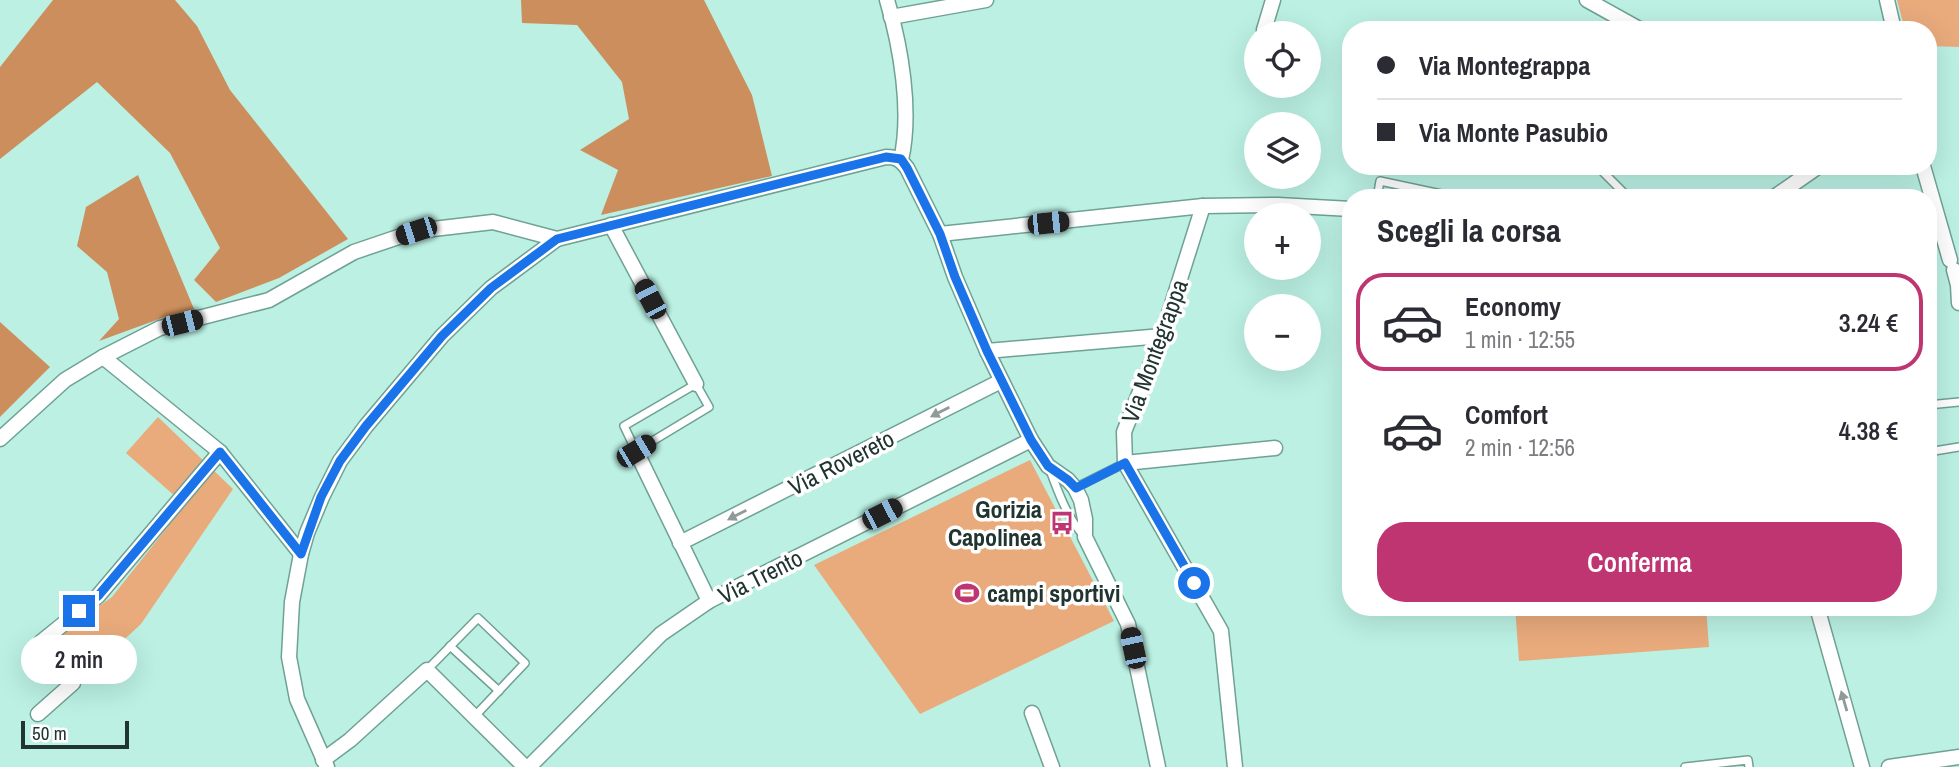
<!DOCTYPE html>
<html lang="it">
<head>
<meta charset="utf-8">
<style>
  :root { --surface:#fff; --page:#f7f7f7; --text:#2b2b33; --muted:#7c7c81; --line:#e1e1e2; --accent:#be3571 }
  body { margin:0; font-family:"Archivo Narrow",sans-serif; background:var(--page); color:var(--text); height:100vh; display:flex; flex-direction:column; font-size:26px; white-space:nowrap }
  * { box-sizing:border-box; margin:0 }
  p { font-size:23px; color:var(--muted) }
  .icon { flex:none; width:38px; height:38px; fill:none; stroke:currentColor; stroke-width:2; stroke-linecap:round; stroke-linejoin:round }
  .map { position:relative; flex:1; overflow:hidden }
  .panel { position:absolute; left:1342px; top:189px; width:595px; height:427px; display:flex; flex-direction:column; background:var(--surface); border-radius:28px; box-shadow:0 7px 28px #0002 }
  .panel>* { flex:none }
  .guide { position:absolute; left:1342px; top:21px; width:595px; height:154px; border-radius:28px; box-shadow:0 7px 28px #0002; display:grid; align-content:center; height:154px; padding:0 35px; background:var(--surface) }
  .buttons { position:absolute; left:1244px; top:21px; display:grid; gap:14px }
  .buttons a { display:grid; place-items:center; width:77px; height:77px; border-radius:50%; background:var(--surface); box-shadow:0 7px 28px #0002; font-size:35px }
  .scale { position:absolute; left:21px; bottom:18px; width:108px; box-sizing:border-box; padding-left:7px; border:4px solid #203530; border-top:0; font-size:19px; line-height:24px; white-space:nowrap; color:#203530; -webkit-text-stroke:5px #fff; paint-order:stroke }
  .end { position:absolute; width:32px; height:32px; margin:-16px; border:9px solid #1a73e8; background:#fff; box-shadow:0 0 0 4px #fff }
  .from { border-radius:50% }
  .bubble { position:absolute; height:49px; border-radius:24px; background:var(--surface); box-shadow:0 7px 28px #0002; font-size:23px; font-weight:600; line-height:49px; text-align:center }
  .car { position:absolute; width:21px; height:42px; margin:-21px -10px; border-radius:9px; box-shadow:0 0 5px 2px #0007; background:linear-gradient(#222 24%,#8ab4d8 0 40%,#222 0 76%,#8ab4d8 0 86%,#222 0) }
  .guide b { display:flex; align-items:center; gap:24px; height:66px; font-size:26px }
  .guide b+b { border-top:2px solid var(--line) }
  .guide i { width:18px; height:18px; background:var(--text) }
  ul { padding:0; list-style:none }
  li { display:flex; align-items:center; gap:21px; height:98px; margin:0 14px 10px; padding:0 21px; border:4px solid transparent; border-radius:28px }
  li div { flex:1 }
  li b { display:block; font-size:26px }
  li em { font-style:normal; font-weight:600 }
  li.active { border-color:var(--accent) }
  li>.icon { width:63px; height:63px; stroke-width:1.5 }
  h2 { padding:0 35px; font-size:32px; line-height:84px }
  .primary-button { display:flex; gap:14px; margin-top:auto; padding:14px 35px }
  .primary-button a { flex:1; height:80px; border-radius:28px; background:var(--accent); color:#fff; font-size:28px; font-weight:600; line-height:80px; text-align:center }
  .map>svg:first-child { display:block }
  .green { fill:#e9ab7c }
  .forest { fill:#cc8e5c }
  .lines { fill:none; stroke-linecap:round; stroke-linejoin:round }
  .lane-casing { stroke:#6fa195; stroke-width:10 }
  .street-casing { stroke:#6fa195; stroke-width:17 }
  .lane { stroke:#fff; stroke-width:7 }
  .street { stroke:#fff; stroke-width:14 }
  .oneway { fill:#909a98 }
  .route { stroke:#1a73e8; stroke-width:9 }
  .labels { text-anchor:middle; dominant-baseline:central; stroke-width:7; stroke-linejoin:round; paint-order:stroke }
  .street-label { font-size:24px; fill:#203530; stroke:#fff }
  .poi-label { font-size:24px; font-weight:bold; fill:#203530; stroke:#fff; text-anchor:end }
</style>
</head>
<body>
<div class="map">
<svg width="1959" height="767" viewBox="0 0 1959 767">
  <rect width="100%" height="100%" fill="#bbf0e3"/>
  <g class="green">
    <polygon points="1897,0 1959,0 1959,47 1929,46 1928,30 1905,30"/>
    <polygon points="158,417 233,489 141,624 115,648 83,667 58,635 112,597 185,505 126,453"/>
    <polygon points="1030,460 1114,621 920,714 814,565"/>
    <polygon points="1515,607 1706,607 1709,647 1519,661"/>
  </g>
  <g class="forest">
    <polygon points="53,0 175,0 197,26 230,90 348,239 279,278 216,302 194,280 220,248 170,153 97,82 0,159 0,67"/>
    <polygon points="521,0 704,0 752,95 772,176 601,215 618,170 580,150 629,119 622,82 577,25 522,23"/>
    <polygon points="138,175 194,309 162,318 99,341 119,319 107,272 77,246 86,207"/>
    <polygon points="0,322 50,367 0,417"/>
  </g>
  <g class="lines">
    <g class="lane-casing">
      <g id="lane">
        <polyline points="1597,166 1629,198"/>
        <polyline points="1377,198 1380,181 1460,198"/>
        <polygon points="696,384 709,407 636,451 624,426"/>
        <polyline points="1928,405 1959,402"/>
        <polyline points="1928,452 1959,447"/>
        <path d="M1050,470C1058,492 1068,519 1084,536"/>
        <polyline points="1075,488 1125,463"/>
        <polyline points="450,646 499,691"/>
        <polyline points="427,670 478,618 525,663 474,717"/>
        <polyline points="1685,767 1748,760 1749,767"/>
      </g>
    </g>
    <g class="street-casing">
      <g id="street">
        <path d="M887,0C901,47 912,112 901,160"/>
        <polyline points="1587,0 1641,30"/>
        <polyline points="1887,0 1894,30"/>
        <polyline points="891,17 986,0"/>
        <polyline points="1264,30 1273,0"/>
        <polyline points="1923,166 1950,260"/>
        <polyline points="1773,198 1819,166"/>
        <polyline points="1203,206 1162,336 1124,432 1125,463 1221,631 1235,767"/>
        <polyline points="611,225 696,384"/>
        <polyline points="940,234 1203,206 1278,205 1351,209"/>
        <polyline points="1954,270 1958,285 1959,303"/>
        <polyline points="987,351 1162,336"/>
        <polyline points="103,357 220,452 301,554"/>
        <path d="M0,439L65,380L103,357L160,328L269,300L354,252L416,231L493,222L557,239L886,157C896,157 900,159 907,168L940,234L955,277L987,351L1031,440L1048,466L1068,480L1075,488L1081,500L1085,519V537L1128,624L1158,767"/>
        <polyline points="636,451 709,601"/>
        <polyline points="1125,463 1275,448"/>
        <polyline points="680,543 1001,381"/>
        <polyline points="1817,607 1862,767"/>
        <polyline points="1032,713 1052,767"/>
        <polyline points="38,714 73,683 41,642 98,596 220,452"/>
        <polyline points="323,760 350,740 427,670 525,767"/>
        <polyline points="327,767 297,699 289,657 292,602 301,554 307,533 322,497 340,461 366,426 442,336 491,288 557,239"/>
        <polyline points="529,767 661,634 709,601 1031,440"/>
        <polyline points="1889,767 1959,757"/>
      </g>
    </g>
    <use href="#lane" class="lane"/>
    <use href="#street" class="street"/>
  </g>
  <defs><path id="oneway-solid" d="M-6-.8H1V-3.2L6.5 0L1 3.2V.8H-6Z" transform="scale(1.75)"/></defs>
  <g class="oneway">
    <use href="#oneway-solid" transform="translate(940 412) rotate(153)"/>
    <use href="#oneway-solid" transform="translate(737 515) rotate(153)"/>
    <use href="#oneway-solid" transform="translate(1844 701) rotate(-106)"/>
  </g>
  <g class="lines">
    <polyline class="route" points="79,611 98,596 220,452 301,554 321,497 340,461 366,426 442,336 491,288 557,239 886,157 901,159 907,168 940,234 955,277 987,351 1031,440 1048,466 1068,480 1076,488 1125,463 1194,583"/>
  </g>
  <defs>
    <g id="bus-bare" transform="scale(1.89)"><path d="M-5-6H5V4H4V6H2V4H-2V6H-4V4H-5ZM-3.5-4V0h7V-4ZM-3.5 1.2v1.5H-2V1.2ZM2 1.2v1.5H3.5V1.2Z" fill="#be3571" stroke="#fff" stroke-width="2.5" paint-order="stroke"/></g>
    <g id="stadium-bare" transform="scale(1.89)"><path d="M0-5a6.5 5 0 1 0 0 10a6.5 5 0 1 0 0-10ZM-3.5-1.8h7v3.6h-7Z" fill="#be3571" stroke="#fff" stroke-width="2.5" paint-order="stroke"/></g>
  </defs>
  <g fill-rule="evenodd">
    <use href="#bus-bare" x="1062" y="523"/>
    <use href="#stadium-bare" x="967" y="593"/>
  </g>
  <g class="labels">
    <g class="street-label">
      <text transform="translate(1154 351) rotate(-70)">Via Montegrappa</text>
      <text transform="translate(841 462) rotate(-27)">Via Rovereto</text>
      <text transform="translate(760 576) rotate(-27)">Via Trento</text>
    </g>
    <g class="poi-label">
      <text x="1042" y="509">Gorizia<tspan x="1042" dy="28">Capolinea</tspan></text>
      <text x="987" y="593" text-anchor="start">campi sportivi</text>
    </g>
  </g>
</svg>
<div class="buttons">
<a><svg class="icon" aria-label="locate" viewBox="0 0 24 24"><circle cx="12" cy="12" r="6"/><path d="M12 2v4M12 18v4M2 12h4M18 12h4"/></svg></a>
<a><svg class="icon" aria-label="layers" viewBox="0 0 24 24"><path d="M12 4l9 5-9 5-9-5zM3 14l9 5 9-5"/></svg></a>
<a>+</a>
<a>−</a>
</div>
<div class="scale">50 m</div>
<i class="end from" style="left:1194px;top:583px"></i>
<i class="end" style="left:79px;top:611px"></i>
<div class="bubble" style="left:21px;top:635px;width:116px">2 min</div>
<i class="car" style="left:1048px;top:223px;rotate:84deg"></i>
<i class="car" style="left:416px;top:231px;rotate:252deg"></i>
<i class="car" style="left:650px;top:299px;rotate:332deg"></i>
<i class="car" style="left:182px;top:323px;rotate:76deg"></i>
<i class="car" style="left:636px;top:451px;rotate:59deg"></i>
<i class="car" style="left:882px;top:514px;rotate:63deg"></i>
<i class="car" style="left:1133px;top:648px;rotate:348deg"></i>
<div class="guide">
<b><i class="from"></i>Via Montegrappa</b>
<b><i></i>Via Monte Pasubio</b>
</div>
<section class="panel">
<h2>Scegli la corsa</h2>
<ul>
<li class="active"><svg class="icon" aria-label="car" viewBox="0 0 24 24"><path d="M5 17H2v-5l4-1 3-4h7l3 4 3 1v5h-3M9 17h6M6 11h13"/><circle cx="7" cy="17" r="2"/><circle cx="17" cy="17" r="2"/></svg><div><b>Economy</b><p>1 min · 12:55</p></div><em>3.24 €</em></li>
<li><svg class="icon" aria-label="car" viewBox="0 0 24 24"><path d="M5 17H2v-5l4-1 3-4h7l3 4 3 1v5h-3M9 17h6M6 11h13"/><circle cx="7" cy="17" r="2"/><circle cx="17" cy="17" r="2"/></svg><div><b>Comfort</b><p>2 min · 12:56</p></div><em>4.38 €</em></li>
</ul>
<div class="primary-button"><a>Conferma</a></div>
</section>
</div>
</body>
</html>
